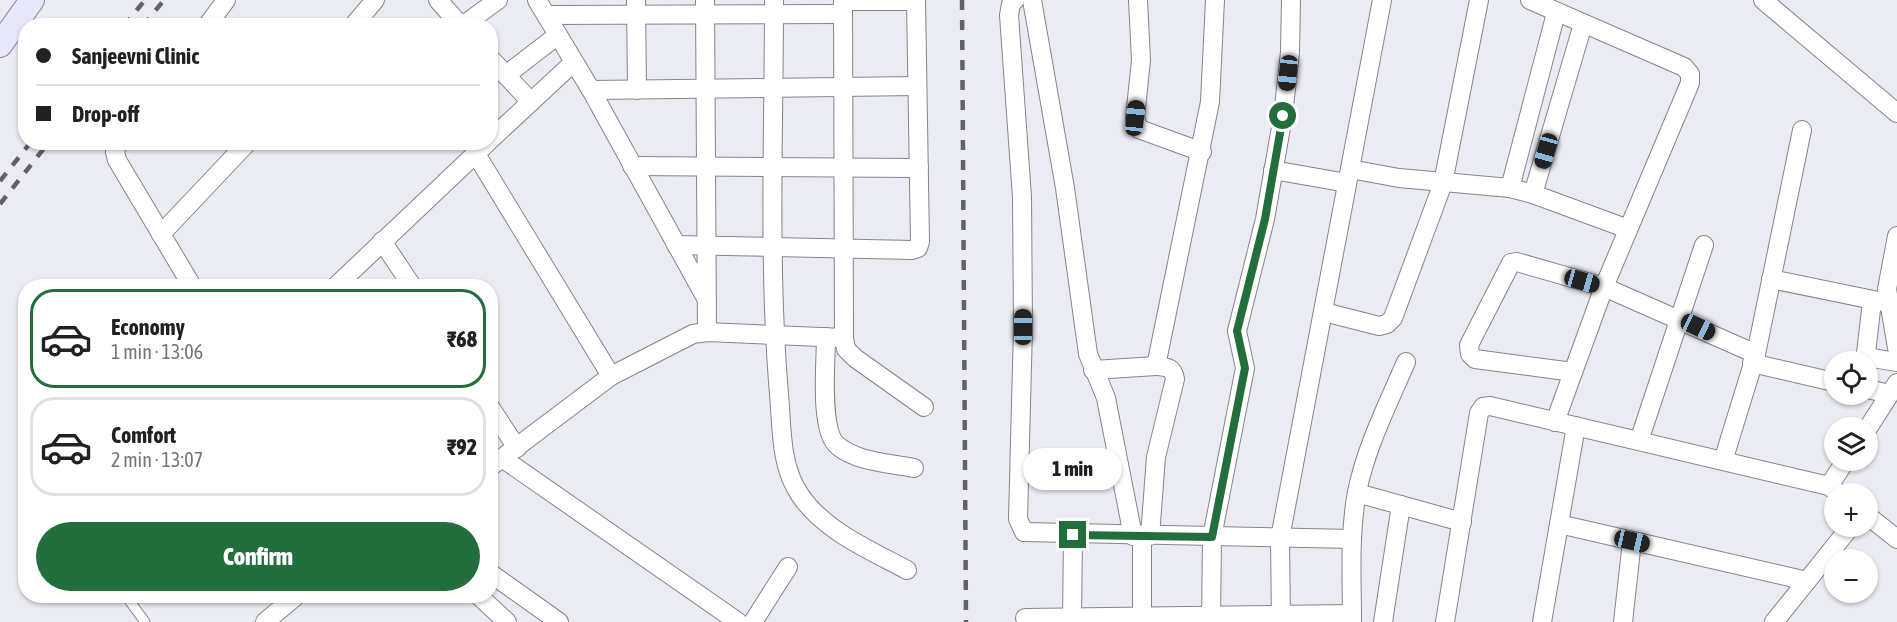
<!DOCTYPE html>
<html lang="en">
<head>
<meta charset="utf-8">
<style>
  :root { --surface:#fff; --page:#f6f6f6; --text:#202124; --muted:#757577; --line:#e0e0e0; --accent:#226e3d }
  body { margin:0; font-family:"Asap Condensed",sans-serif; background:var(--page); color:var(--text); height:100vh; display:flex; flex-direction:column; font-size:22px; white-space:nowrap }
  * { box-sizing:border-box; margin:0 }
  p { font-size:20px; color:var(--muted) }
  .icon { flex:none; width:33px; height:33px; fill:none; stroke:currentColor; stroke-width:2; stroke-linecap:round; stroke-linejoin:round }
  .map { position:relative; flex:1; overflow:hidden }
  .side { position:absolute; left:18px; top:279px; width:480px; height:324px; display:flex; flex-direction:column; background:var(--surface); border-radius:24px; box-shadow:0 2px 4px #0004 }
  .side>* { flex:none }
  .top-card { position:absolute; left:18px; top:18px; width:480px; height:132px; border-radius:24px; box-shadow:0 2px 4px #0004; display:grid; align-content:center; height:132px; padding:0 18px; background:var(--surface) }
  .controls { position:absolute; left:1824px; top:351px; display:grid; gap:12px }
  .controls a { display:grid; place-items:center; width:54px; height:54px; border-radius:50%; background:var(--surface); box-shadow:0 2px 4px #0004; font-size:30px }
  .end { position:absolute; width:27px; height:27px; margin:-14px; border:8px solid #226e3d; background:#fff; box-shadow:0 0 0 3px #fff }
  .from { border-radius:50% }
  .bubble { position:absolute; height:42px; border-radius:21px; background:var(--surface); box-shadow:0 2px 4px #0004; font-size:20px; font-weight:800; line-height:42px; text-align:center }
  .car { position:absolute; width:18px; height:36px; margin:-18px -9px; border-radius:8px; box-shadow:0 0 4px 2px #0007; background:linear-gradient(#222 24%,#8ab4d8 0 40%,#222 0 76%,#8ab4d8 0 86%,#222 0) }
  .top-card b { display:flex; align-items:center; gap:21px; height:57px; font-size:22px }
  .top-card b+b { border-top:2px solid var(--line) }
  .top-card i { width:15px; height:15px; background:var(--text) }
  ul { padding:10px 0 0; list-style:none }
  li { display:flex; align-items:center; gap:18px; height:99px; margin:0 12px 9px; padding:0 6px; border:3px solid var(--line); border-radius:24px }
  li div { flex:1 }
  li b { display:block; font-size:22px }
  li em { font-style:normal; font-weight:800 }
  li.on { border-color:var(--accent) }
  li>.icon { width:54px; height:54px; stroke-width:1.5 }
  .action { display:flex; gap:12px; margin-top:auto; padding:12px 18px }
  .action a { flex:1; height:69px; border-radius:36px; background:var(--accent); color:#fff; font-size:24px; font-weight:800; line-height:69px; text-align:center }
  .map>svg:first-child { display:block }
  .lines { fill:none; stroke-linecap:round; stroke-linejoin:round }
  .lane-casing { stroke:#84848b; stroke-width:11 }
  .street-casing { stroke:#84848b; stroke-width:20 }
  .secondary-casing { stroke:#84848b; stroke-width:26 }
  .lane { stroke:#fff; stroke-width:9 }
  .street { stroke:#fff; stroke-width:18 }
  .secondary { stroke:#e7e6fa; stroke-width:24 }
  .rail { stroke:#626266; stroke-width:4.5; stroke-dasharray:10 10; stroke-linecap:butt }
  .route { stroke:#226e3d; stroke-width:8 }
</style>
</head>
<body>
<div class="map">
<svg width="1897" height="622" viewBox="0 0 1897 622">
  <rect width="100%" height="100%" fill="#ebebf3"/>
  <g class="lines">
    <g class="lane-casing">
      <polyline id="lane" points="126,596 145,622"/>
    </g>
    <g class="street-casing">
      <g id="street">
        <polyline points="438,0 461,26"/>
        <polyline points="537,0 591,90 707,300"/>
        <polyline points="636,0 637,90"/>
        <polyline points="705,0 707,332"/>
        <path d="M774,0C774,131 768,264 779,394C782,428 780,466 800,495C824,531 870,550 907,570"/>
        <polyline points="1015,0 1011,4 1009,15 1022,197 1023,327 1018,519 1024,532 1352,539"/>
        <polyline points="1032,0 1065,188 1088,354 1106,398 1133,536"/>
        <polyline points="1138,0 1141,60 1135,118 1139,129 1202,152"/>
        <polyline points="1530,0 1684,67 1690,74 1690,83 1604,287 1555,422"/>
        <polyline points="1763,0 1897,113"/>
        <polyline points="843,1 916,1"/>
        <polyline points="1556,13 1510,188 1533,194 1628,229"/>
        <polyline points="547,15 843,14"/>
        <polyline points="207,26 226,0"/>
        <polyline points="353,26 375,0"/>
        <polyline points="462,26 498,0"/>
        <polyline points="490,58 531,102"/>
        <polyline points="506,75 558,35"/>
        <polyline points="591,90 917,86"/>
        <polyline points="490,140 574,62"/>
        <polyline points="118,142 115,152 117,160 192,286"/>
        <polyline points="476,154 611,376"/>
        <polyline points="632,166 919,168"/>
        <polyline points="1350,169 1399,178 1510,188"/>
        <polyline points="1273,170 1347,183"/>
        <polyline points="1533,194 1583,24"/>
        <polyline points="161,234 248,142"/>
        <polyline points="1897,236 1887,289 1897,348"/>
        <polyline points="382,241 412,286"/>
        <polyline points="676,245 912,250 918,248 920,242 916,0"/>
        <polyline points="1771,279 1888,303"/>
        <polyline points="336,286 488,142"/>
        <polyline points="1324,312 1379,326 1387,324 1393,318 1443,183 1479,0"/>
        <path d="M826,337C826,361 819,432 838,446C857,462 890,463 914,468"/>
        <polyline points="844,338 846,349 855,358 924,407"/>
        <polyline points="1866,357 1897,362"/>
        <polyline points="1865,362 1872,301"/>
        <polyline points="1752,363 1834,382"/>
        <polyline points="1093,370 1156,366"/>
        <polyline points="1573,372 1475,359 1470,354 1469,345 1511,263 1517,262 1604,287 1756,354"/>
        <polyline points="1868,389 1889,394"/>
        <polyline points="490,407 517,448"/>
        <polyline points="1868,428 1897,383"/>
        <polyline points="1639,441 1704,245"/>
        <polyline points="502,458 738,622"/>
        <polyline points="1723,461 1756,354 1802,130"/>
        <polyline points="490,467 611,376 693,334 707,332 844,338 843,0"/>
        <polyline points="1829,486 1846,460"/>
        <polyline points="1357,493 1462,522"/>
        <polyline points="1868,516 1897,539"/>
        <polyline points="1559,524 1807,581"/>
        <path d="M1150,536L1156,457L1175,379C1173,367 1167,367 1156,366L1210,102L1215,0"/>
        <polyline points="490,573 559,622"/>
        <polyline points="479,596 507,622"/>
        <polyline points="1025,618 1352,614"/>
        <polyline points="265,622 296,596"/>
        <polyline points="753,622 788,567"/>
        <polyline points="1072,622 1073,535"/>
        <polyline points="1142,622 1142,536"/>
        <polyline points="1211,622 1212,537 1245,368 1237,331 1265,219 1283,116 1290,52 1291,0"/>
        <polyline points="1281,622 1280,538 1382,0"/>
        <path d="M1352,622C1352,579 1349,535 1357,492C1366,447 1388,404 1406,362"/>
        <polyline points="1383,622 1401,505"/>
        <polyline points="1445,622 1479,413 1483,407 1490,406 1829,486 1839,494"/>
        <polyline points="1542,622 1576,426"/>
        <polyline points="1623,622 1632,541"/>
        <polyline points="1774,622 1851,526"/>
      </g>
    </g>
    <g class="secondary-casing">
      <polyline id="secondary" points="0,45 32,0"/>
    </g>
    <use href="#lane" class="lane"/>
    <use href="#street" class="street"/>
    <use href="#secondary" class="secondary"/>
    <g class="rail">
      <polyline points="962,0 966,622"/>
      <polyline points="124,26 145,0"/>
      <polyline points="143,26 164,0"/>
      <polyline points="0,181 31,142"/>
      <polyline points="0,204 49,142"/>
    </g>
  </g>
  <g class="lines">
    <polyline class="route" points="1073,535 1212,537 1245,368 1237,331 1265,219 1283,116"/>
  </g>
</svg>
<div class="controls">
<a><svg class="icon" aria-label="locate" viewBox="0 0 24 24"><circle cx="12" cy="12" r="6"/><path d="M12 2v4M12 18v4M2 12h4M18 12h4"/></svg></a>
<a><svg class="icon" aria-label="layers" viewBox="0 0 24 24"><path d="M12 4l9 5-9 5-9-5zM3 14l9 5 9-5"/></svg></a>
<a>+</a>
<a>−</a>
</div>
<i class="end from" style="left:1283px;top:116px"></i>
<i class="end" style="left:1073px;top:535px"></i>
<div class="bubble" style="left:1023px;top:448px;width:99px">1 min</div>
<i class="car" style="left:1288px;top:73px;rotate:186deg"></i>
<i class="car" style="left:1135px;top:118px;rotate:6deg"></i>
<i class="car" style="left:1546px;top:151px;rotate:196deg"></i>
<i class="car" style="left:1582px;top:281px;rotate:106deg"></i>
<i class="car" style="left:1023px;top:327px;rotate:0deg"></i>
<i class="car" style="left:1698px;top:327px;rotate:115deg"></i>
<i class="car" style="left:1632px;top:541px;rotate:103deg"></i>
<div class="top-card">
<b><i class="from"></i>Sanjeevni Clinic</b>
<b><i></i>Drop-off</b>
</div>
<section class="side">
<ul>
<li class="on"><svg class="icon" aria-label="car" viewBox="0 0 24 24"><path d="M5 17H2v-5l4-1 3-4h7l3 4 3 1v5h-3M9 17h6M6 11h13"/><circle cx="7" cy="17" r="2"/><circle cx="17" cy="17" r="2"/></svg><div><b>Economy</b><p>1 min · 13:06</p></div><em>₹68</em></li>
<li><svg class="icon" aria-label="car" viewBox="0 0 24 24"><path d="M5 17H2v-5l4-1 3-4h7l3 4 3 1v5h-3M9 17h6M6 11h13"/><circle cx="7" cy="17" r="2"/><circle cx="17" cy="17" r="2"/></svg><div><b>Comfort</b><p>2 min · 13:07</p></div><em>₹92</em></li>
</ul>
<div class="action"><a>Confirm</a></div>
</section>
</div>
</body>
</html>
